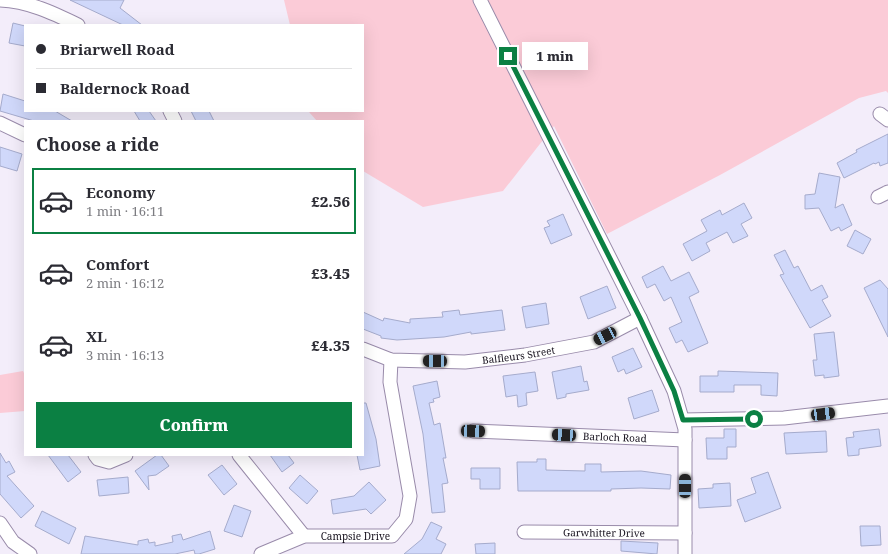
<!DOCTYPE html>
<html lang="en">
<head>
<meta charset="utf-8">
<style>
  :root { --surface:#fff; --page:#f2f2f3; --text:#2b2b33; --muted:#7c7c81; --line:#e1e1e2; --accent:#0b8043 }
  body { margin:0; font-family:"Noto Serif",serif; background:var(--page); color:var(--text); height:100vh; display:flex; flex-direction:column; font-size:15px; white-space:nowrap }
  * { box-sizing:border-box; margin:0 }
  p { font-size:13px; color:var(--muted) }
  .icon { flex:none; width:22px; height:22px; fill:none; stroke:currentColor; stroke-width:2; stroke-linecap:round; stroke-linejoin:round }
  .map { position:relative; flex:1; overflow:hidden }
  .details { position:absolute; left:24px; top:120px; width:340px; height:336px; display:flex; flex-direction:column; background:var(--surface); border-radius:0px; box-shadow:0 4px 16px #0002 }
  .details>* { flex:none }
  .hud { position:absolute; left:24px; top:24px; width:340px; height:88px; border-radius:0px; box-shadow:0 4px 16px #0002; display:grid; align-content:center; height:88px; padding:0 12px; background:var(--surface) }
  .end { position:absolute; width:18px; height:18px; margin:-9px; border:5px solid #0b8043; background:#fff; box-shadow:0 0 0 2px #fff }
  .from { border-radius:50% }
  .bubble { position:absolute; height:28px; border-radius:0px; background:var(--surface); box-shadow:0 4px 16px #0002; font-size:13px; font-weight:800; line-height:28px; text-align:center }
  .car { position:absolute; width:12px; height:24px; margin:-12px -6px; border-radius:5px; box-shadow:0 0 3px 1px #0007; background:linear-gradient(#222 24%,#8ab4d8 0 40%,#222 0 76%,#8ab4d8 0 86%,#222 0) }
  .hud b { display:flex; align-items:center; gap:14px; height:38px; font-size:15px }
  .hud b+b { border-top:1px solid var(--line) }
  .hud i { width:10px; height:10px; background:var(--text) }
  ul { padding:0; list-style:none }
  li { display:flex; align-items:center; gap:12px; height:66px; margin:0 8px 6px; padding:0 4px; border:2px solid transparent; border-radius:0px }
  li div { flex:1 }
  li b { display:block; font-size:15px }
  li em { font-style:normal; font-weight:800 }
  li.active { border-color:var(--accent) }
  li>.icon { width:36px; height:36px; stroke-width:1.5 }
  h2 { padding:0 12px; font-size:18px; line-height:48px }
  .button { display:flex; gap:8px; margin-top:auto; padding:8px 12px }
  .button a { flex:1; height:46px; border-radius:0px; background:var(--accent); color:#fff; font-size:16px; font-weight:800; line-height:46px; text-align:center }
  .map>svg:first-child { display:block }
  .green { fill:#fbcbd7 }
  .building { fill:#d0d8fa; stroke:#a5abcc }
  .lines { fill:none; stroke-linecap:round; stroke-linejoin:round }
  .street-casing { stroke:#998baa; stroke-width:15 }
  .street { stroke:#fff; stroke-width:13 }
  .route { stroke:#0b8043; stroke-width:5 }
  .labels { text-anchor:middle; dominant-baseline:central; stroke-width:3; stroke-linejoin:round; paint-order:stroke }
  .street-label { font-size:10px; fill:#15101c; stroke:#f3edfa }
</style>
</head>
<body>
<div class="map">
<svg width="888" height="554" viewBox="0 0 888 554">
  <rect width="100%" height="100%" fill="#f3edfa"/>
  <g class="green">
    <polygon points="284,0 888,0 888,93 886,91 859,98 720,175 607,234 554,126 503,191 423,207 363,171 363,121 317,121 309,112 309,111 363,111 363,25 290,25"/>
    <polygon points="23,371 25,375 25,411 0,413 0,375"/>
  </g>
  <g class="building">
    <polygon points="70,0 124,0 120,8 142,25 123,25"/>
    <polygon points="13,23 25,26 25,46 9,43"/>
    <polygon points="3,94 25,101 25,111 55,111 72,121 34,121 0,111"/>
    <polygon points="134,111 149,111 156,121 140,121"/>
    <polygon points="191,111 209,111 214,121 196,121"/>
    <polygon points="888,134 888,163 880,166 879,162 875,164 874,163 844,178 837,163 857,152 856,150"/>
    <polygon points="0,147 22,154 17,171 0,166"/>
    <polygon points="819,173 840,177 835,208 843,204 852,225 841,231 839,227 831,231 819,208 805,209 805,195 815,194"/>
    <polygon points="744,203 752,218 741,224 748,236 733,243 727,232 706,243 710,251 692,261 683,244 707,231 701,220 720,210 722,215"/>
    <polygon points="563,214 572,235 551,244 544,228 550,226 547,221"/>
    <polygon points="855,230 871,239 863,254 847,246"/>
    <polygon points="785,250 794,268 798,266 811,291 822,285 828,297 822,300 831,316 810,328 780,275 784,274 774,255"/>
    <polygon points="663,266 671,281 689,272 699,292 689,297 708,343 688,352 682,340 676,343 669,328 682,322 671,297 664,301 655,284 647,288 642,277"/>
    <polygon points="880,280 888,289 888,337 864,288"/>
    <polygon points="607,286 616,308 588,319 580,297"/>
    <polygon points="546,303 549,324 526,328 522,307"/>
    <polygon points="459,310 460,315 502,310 505,330 471,334 471,332 444,337 397,340 381,338 381,336 363,329 363,312 383,321 384,318 410,323 410,319 443,317 442,312"/>
    <polygon points="834,332 839,376 824,378 824,375 815,376 813,360 817,360 814,334"/>
    <polygon points="633,348 642,367 626,374 624,369 618,372 612,357"/>
    <polygon points="581,366 584,382 587,381 589,390 566,394 566,397 557,399 552,372"/>
    <polygon points="718,371 778,373 777,396 761,395 761,385 734,385 734,392 700,392 700,376 718,376"/>
    <polygon points="535,372 538,391 526,393 527,405 518,407 517,395 506,397 503,376"/>
    <polygon points="437,381 440,397 433,399 434,402 429,403 434,425 440,423 446,458 443,458 448,483 442,484 445,512 432,513 423,434 413,386"/>
    <polygon points="652,390 659,411 634,419 628,398"/>
    <polygon points="363,403 366,403 376,439 380,466 360,470 357,455 363,455"/>
    <polygon points="724,429 736,429 736,447 727,447 727,459 707,459 706,438 724,438"/>
    <polygon points="879,429 881,446 859,449 859,455 848,456 846,438 854,437 853,432"/>
    <polygon points="826,431 827,452 786,454 784,433"/>
    <polygon points="0,453 6,463 9,461 15,472 7,476 34,506 21,518 0,494"/>
    <polygon points="48,455 68,455 81,472 68,482"/>
    <polygon points="157,455 161,455 169,466 156,475 148,476 149,490 135,471"/>
    <polygon points="270,455 288,455 294,463 282,472"/>
    <polygon points="537,459 546,459 546,470 585,471 585,464 601,464 601,472 641,471 671,475 670,489 641,488 611,489 611,491 518,491 517,462 537,462"/>
    <polygon points="222,465 237,484 224,495 208,475"/>
    <polygon points="471,468 500,468 500,489 480,489 480,479 471,479"/>
    <polygon points="768,472 781,508 745,522 737,500 756,493 751,478"/>
    <polygon points="300,475 318,491 307,504 289,488"/>
    <polygon points="128,477 129,493 99,496 97,480"/>
    <polygon points="369,482 386,500 371,514 366,509 333,514 331,500 354,496"/>
    <polygon points="730,483 731,506 699,508 698,489 713,488 713,484"/>
    <polygon points="234,505 251,511 242,537 224,531"/>
    <polygon points="42,511 76,528 69,544 35,526"/>
    <polygon points="431,522 442,527 436,539 446,544 441,554 404,554 422,539"/>
    <polygon points="860,526 880,526 881,545 861,546"/>
    <polygon points="210,531 215,549 199,554 195,554 194,550 175,554 81,554 85,536 138,545 138,541 148,539 149,543 155,542 155,546 173,542 172,536 181,534 183,540"/>
    <polygon points="621,541 658,543 657,554 621,551"/>
    <polygon points="495,543 495,554 476,554 475,544"/>
  </g>
  <g class="lines">
    <g class="street-casing">
      <g id="street">
        <path d="M0,0C28,1 53,13 78,25"/>
        <polyline points="480,0 640,318 674,391 685,429 685,554"/>
        <polyline points="170,111 175,121"/>
        <polyline points="880,114 888,120"/>
        <polyline points="0,123 25,135"/>
        <polyline points="878,197 888,192"/>
        <path id="s1" d="M363,349L391,360L465,362L525,355L594,342L640,318"/>
        <polyline points="683,420 784,418 888,406"/>
        <path id="s2" d="M473,431L685,440"/>
        <polyline points="95,455 98,459 109,462 126,455"/>
        <polyline points="239,455 304,536"/>
        <polyline points="0,523 13,542 30,554"/>
        <path id="s3" d="M524,532L685,533"/>
        <path id="s4" d="M261,554L304,536H392L406,519L410,496L390,382L391,360"/>
      </g>
    </g>
    <use href="#street" class="street"/>
  </g>
  <g class="lines">
    <polyline class="route" points="508,56 640,318 674,391 683,420 754,419"/>
  </g>
  <g class="labels">
    <g class="street-label">
      <text stroke="none"><textPath href="#s1" startOffset="158">Balfleurs Street</textPath></text>
      <text stroke="none"><textPath href="#s2" startOffset="142">Barloch Road</textPath></text>
      <text stroke="none"><textPath href="#s3" startOffset="80">Garwhitter Drive</textPath></text>
      <text stroke="none"><textPath href="#s4" startOffset="98">Campsie Drive</textPath></text>
    </g>
  </g>
</svg>
<i class="end from" style="left:754px;top:419px"></i>
<i class="end" style="left:508px;top:56px"></i>
<div class="bubble" style="left:522px;top:42px;width:66px">1 min</div>
<i class="car" style="left:605px;top:336px;rotate:243deg"></i>
<i class="car" style="left:435px;top:361px;rotate:271deg"></i>
<i class="car" style="left:823px;top:414px;rotate:83deg"></i>
<i class="car" style="left:473px;top:431px;rotate:92deg"></i>
<i class="car" style="left:564px;top:435px;rotate:273deg"></i>
<i class="car" style="left:685px;top:486px;rotate:0deg"></i>
<div class="hud">
<b><i class="from"></i>Briarwell Road</b>
<b><i></i>Baldernock Road</b>
</div>
<section class="details">
<h2>Choose a ride</h2>
<ul>
<li class="active"><svg class="icon" aria-label="car" viewBox="0 0 24 24"><path d="M5 17H2v-5l4-1 3-4h7l3 4 3 1v5h-3M9 17h6M6 11h13"/><circle cx="7" cy="17" r="2"/><circle cx="17" cy="17" r="2"/></svg><div><b>Economy</b><p>1 min · 16:11</p></div><em>£2.56</em></li>
<li><svg class="icon" aria-label="car" viewBox="0 0 24 24"><path d="M5 17H2v-5l4-1 3-4h7l3 4 3 1v5h-3M9 17h6M6 11h13"/><circle cx="7" cy="17" r="2"/><circle cx="17" cy="17" r="2"/></svg><div><b>Comfort</b><p>2 min · 16:12</p></div><em>£3.45</em></li>
<li><svg class="icon" aria-label="car" viewBox="0 0 24 24"><path d="M5 17H2v-5l4-1 3-4h7l3 4 3 1v5h-3M9 17h6M6 11h13"/><circle cx="7" cy="17" r="2"/><circle cx="17" cy="17" r="2"/></svg><div><b>XL</b><p>3 min · 16:13</p></div><em>£4.35</em></li>
</ul>
<div class="button"><a>Confirm</a></div>
</section>
</div>
</body>
</html>
